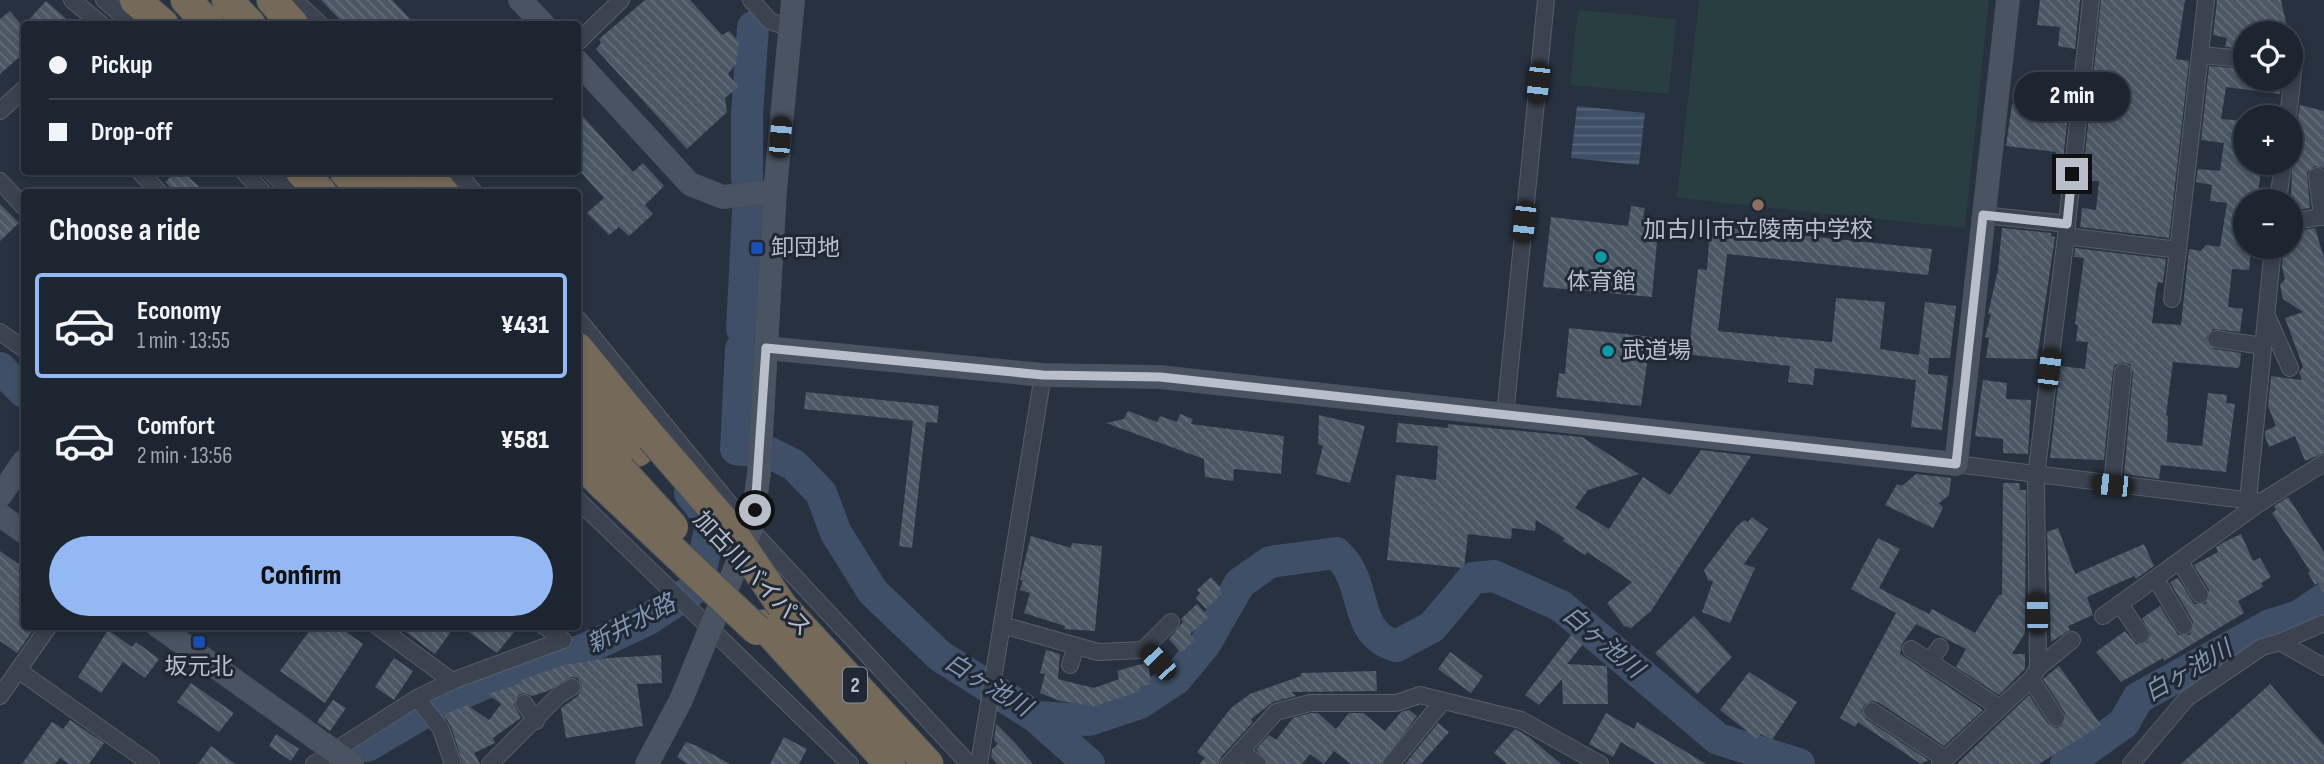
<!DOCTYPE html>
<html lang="en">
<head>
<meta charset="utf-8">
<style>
  :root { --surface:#1d2530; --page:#252d38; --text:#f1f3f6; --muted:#a0a5ab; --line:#3b424c; --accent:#94b8f3 }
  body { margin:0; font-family:"Sofia Sans Condensed","Noto Sans JP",sans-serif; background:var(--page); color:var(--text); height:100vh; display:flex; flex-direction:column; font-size:26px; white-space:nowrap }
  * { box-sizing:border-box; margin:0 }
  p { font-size:23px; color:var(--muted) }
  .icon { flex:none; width:38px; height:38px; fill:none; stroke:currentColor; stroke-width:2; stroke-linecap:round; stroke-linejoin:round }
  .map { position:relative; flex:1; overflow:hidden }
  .drawer { position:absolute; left:21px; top:189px; width:560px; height:441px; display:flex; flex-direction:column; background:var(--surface); border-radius:7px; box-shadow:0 4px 10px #0003,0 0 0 2px var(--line) }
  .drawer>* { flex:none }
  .top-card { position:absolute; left:21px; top:21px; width:560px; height:154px; border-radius:7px; box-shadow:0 4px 10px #0003,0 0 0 2px var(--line); display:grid; align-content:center; height:154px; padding:0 28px; background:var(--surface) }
  .tools { position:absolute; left:2233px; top:21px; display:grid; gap:14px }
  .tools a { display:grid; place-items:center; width:70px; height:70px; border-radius:50%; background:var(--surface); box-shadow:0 4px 10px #0003,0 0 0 2px var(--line); font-size:35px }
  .end { position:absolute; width:32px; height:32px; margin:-16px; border:9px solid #b8bfca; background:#111; box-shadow:0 0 0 4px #111 }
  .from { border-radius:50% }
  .bubble { position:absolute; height:49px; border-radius:24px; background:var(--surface); box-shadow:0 4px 10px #0003,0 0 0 2px var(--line); font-size:23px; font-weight:800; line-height:49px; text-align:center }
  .car { position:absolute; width:21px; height:42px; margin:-21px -10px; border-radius:9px; box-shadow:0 0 5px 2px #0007; background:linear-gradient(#222 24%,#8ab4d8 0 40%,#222 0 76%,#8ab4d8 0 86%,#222 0) }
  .top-card b { display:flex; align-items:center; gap:24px; height:66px; font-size:26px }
  .top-card b+b { border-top:2px solid var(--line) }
  .top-card i { width:18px; height:18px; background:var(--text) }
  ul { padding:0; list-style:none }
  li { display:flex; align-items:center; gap:21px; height:105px; margin:0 14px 10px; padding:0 14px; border:4px solid transparent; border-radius:7px }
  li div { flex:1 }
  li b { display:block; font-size:26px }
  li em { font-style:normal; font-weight:800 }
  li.selected { border-color:var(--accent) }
  li>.icon { width:63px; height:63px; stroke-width:1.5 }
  h2 { padding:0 28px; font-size:32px; line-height:84px }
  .button { display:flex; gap:14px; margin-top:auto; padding:14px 28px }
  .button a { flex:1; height:80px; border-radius:42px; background:var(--accent); color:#111; font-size:28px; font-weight:800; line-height:80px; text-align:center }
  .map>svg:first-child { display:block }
  .garden { fill:#293e41 }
  .water { fill:url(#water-rules) }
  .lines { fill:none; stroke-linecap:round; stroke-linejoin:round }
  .river { stroke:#3e4f67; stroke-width:32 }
  .building { fill:url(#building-back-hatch) }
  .street-casing { stroke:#565e6a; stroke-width:18 }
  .secondary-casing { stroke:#454c59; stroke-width:24 }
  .highway-casing { stroke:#464e5a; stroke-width:32 }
  .street { stroke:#3b4350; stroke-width:16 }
  .secondary { stroke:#495362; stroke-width:23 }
  .highway { stroke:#756a59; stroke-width:30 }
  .highway-bridge-casing { stroke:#464e5a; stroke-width:32; stroke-linecap:butt }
  .highway-bridge { stroke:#756a59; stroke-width:30 }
  .route { stroke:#b8bfca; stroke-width:9 }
  .education-dot { fill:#8d6e63; stroke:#202835; stroke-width:2.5 }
  .transit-dot { fill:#1a4fb4; stroke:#202835; stroke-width:2.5 }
  .culture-dot { fill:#0f9aa8; stroke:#202835; stroke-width:2.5 }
  .labels { text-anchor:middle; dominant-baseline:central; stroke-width:6; stroke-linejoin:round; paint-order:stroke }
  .shield { fill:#202835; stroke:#8a929d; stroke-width:2 }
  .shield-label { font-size:21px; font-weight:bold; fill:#b8bfca }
  .poi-label { font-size:23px; fill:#b8bfca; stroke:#202835 }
  .street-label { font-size:23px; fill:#b8bfca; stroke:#202835 }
  .water-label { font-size:24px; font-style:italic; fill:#8195b0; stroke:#202835 }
</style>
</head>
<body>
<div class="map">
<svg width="2324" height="764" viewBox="0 0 2324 764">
  <defs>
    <pattern id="water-rules" width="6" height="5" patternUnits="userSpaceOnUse" patternTransform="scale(1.75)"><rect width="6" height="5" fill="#3e4f67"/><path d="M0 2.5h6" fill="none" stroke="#58677b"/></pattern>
    <pattern id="building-back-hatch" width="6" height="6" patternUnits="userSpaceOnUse" patternTransform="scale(1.75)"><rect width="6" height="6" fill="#4b5765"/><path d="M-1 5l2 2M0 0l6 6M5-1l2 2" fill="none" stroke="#636d7a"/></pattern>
  </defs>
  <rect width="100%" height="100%" fill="#273140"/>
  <g class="garden">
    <polygon points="1699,0 1989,0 1965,228 1677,198"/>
    <polygon points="1578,10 1676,19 1669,94 1570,85"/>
  </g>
  <polygon class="water" points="1577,106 1645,113 1639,165 1571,158"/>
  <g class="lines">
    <g class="river">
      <polyline points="747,179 747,114 753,27"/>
      <polyline points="742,329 748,212"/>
      <path d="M741,349L736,449L770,453L794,465L821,493L836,533L873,592L940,656L1036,717L1089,720L1140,703L1176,679L1205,644L1240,583L1270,562L1336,553C1370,583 1350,632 1396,646L1432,627L1473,578L1494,576L1561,606L1718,739L1799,764"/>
      <polyline points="0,368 24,392"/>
      <polyline points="1036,717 1089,764"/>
      <polyline points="367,746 444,701 500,677 585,649 647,620 697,587 712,521 690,493"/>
      <polyline points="2066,764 2124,723 2138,698 2270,625 2299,616 2324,599"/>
    </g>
  </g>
  <g class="building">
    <polygon points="321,0 392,0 415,24 344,24"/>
    <polygon points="645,0 690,0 722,35 729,31 739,42 736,64 728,74 738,87 725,98 727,112 687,149 596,49 601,43 599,39"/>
    <polygon points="2040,0 2080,0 2075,49 2058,46 2060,27 2037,25"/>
    <polygon points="2101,0 2185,0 2176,59 2189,61 2169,238 2080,227 2082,208 2096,210 2099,181 2090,181 2092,165 2084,164"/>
    <polygon points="2217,0 2281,0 2287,27 2245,33 2245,48 2225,47 2227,38 2213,35"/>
    <polygon points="46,1 72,24 25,24"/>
    <polygon points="10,11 24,28 24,53 0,74 0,19"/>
    <polygon points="2209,66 2245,69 2245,79 2282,79 2280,94 2226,87 2221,119 2245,121 2245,163 2262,163 2257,201 2245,201 2245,250 2251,251 2249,270 2232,269 2228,307 2243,309 2240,332 2213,329 2206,338 2214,349 2241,353 2240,365 2238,368 2173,362 2166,415 2168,416 2167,442 2202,446 2208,393 2227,395 2226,403 2235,404 2226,472 2161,465 2159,479 2124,474 2133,373 2130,364 2123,362 2115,365 2113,371 2104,460 2050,458 2060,366 2085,369 2088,342 2076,341 2078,325 2075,324 2084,258 2074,257 2075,248 2166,259 2163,283 2158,282 2156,290 2152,323 2181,325 2189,249 2201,251 2206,245 2220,247 2227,203 2210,201 2212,185 2196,182 2198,169 2220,171 2224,143 2201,140"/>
    <polygon points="2020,102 2069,105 2063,161 2055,159 2056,152 2006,146 2012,104 2020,105"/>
    <polygon points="2300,105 2324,111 2324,168 2315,166 2307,173 2310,208 2291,211 2292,158"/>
    <polygon points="578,111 633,172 643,163 664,186 645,205 653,214 629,236 619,227 609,235 587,213 604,198 578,169"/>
    <polygon points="176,172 183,172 205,192 176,192 165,182"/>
    <polygon points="0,204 19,223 0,241"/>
    <polygon points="1631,206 1645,208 1643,218 1659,220 1652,297 1543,287 1551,217 1628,226"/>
    <polygon points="1710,226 1932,249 1928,275 1727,254 1718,331 1832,342 1836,298 1885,302 1880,349 1919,355 1925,302 1956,306 1950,358 1929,358 1928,374 1948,376 1942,430 1911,427 1916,380 1815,368 1813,385 1788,382 1790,366 1649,350 1641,406 1556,397 1559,373 1565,374 1569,328 1690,341 1698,269 1707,270"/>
    <polygon points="2002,228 2051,233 2051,236 2055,237 2037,359 1986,358 1989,338 1985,337 1991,314 1988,314 1998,270"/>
    <polygon points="2315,228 2324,258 2324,453 2305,461 2295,436 2269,447 2265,436 2265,431 2276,426 2268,406 2271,376 2302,380 2299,372 2303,367 2285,318 2303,312 2283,299 2280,285 2285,279 2282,267 2283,247 2291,247 2291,243 2295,242 2293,232"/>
    <polygon points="1983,380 2007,383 2006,399 2031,400 2028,454 2003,453 2003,439 1975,436"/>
    <polygon points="806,392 939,406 937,423 926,422 912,548 899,546 913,421 804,409"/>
    <polygon points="1128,411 1157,422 1160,416 1177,422 1180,414 1193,419 1191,424 1284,436 1281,474 1234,469 1233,481 1205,477 1204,459 1106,423 1124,419"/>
    <polygon points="1319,415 1365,426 1350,483 1316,474 1323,446 1318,444"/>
    <polygon points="1398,423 1448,428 1448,424 1582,437 1639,474 1588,490 1575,508 1609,529 1643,477 1670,495 1701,450 1751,456 1651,611 1631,628 1624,626 1607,603 1632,582 1587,552 1585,555 1563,541 1564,538 1536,520 1535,531 1512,528 1511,539 1468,534 1464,568 1387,560 1396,475 1436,480 1438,446 1396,442"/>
    <polygon points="1916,474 1951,478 1949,495 1939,503 1943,508 1933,528 1885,505 1897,484 1902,486"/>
    <polygon points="2003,483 2019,483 2020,490 2026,490 2025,633 2012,654 2025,654 2025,669 1999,695 1956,667 1966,649 1916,624 1902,644 1900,654 1983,710 1944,746 1878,702 1872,701 1864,705 1862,711 1866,719 1928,760 1921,764 1858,722 1855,727 1840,718 1896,613 1851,589 1878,538 1900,549 1879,588 1929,614 1932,609 1975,633 1999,595 2002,595"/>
    <polygon points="2288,497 2324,552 2324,593 2318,583 2315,585 2308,573 2310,571 2272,513 2276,510 2274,506"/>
    <polygon points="1752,517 1768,529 1744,564 1755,568 1730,623 1702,612 1713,581 1708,580 1704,570 1737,526 1744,520 1748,522"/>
    <polygon points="2058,528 2075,574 2144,544 2154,566 2136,579 2134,576 2087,597 2093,615 2068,626 2070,630 2051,642 2047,532"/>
    <polygon points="2241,534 2253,561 2260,558 2271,577 2261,583 2263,587 2238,601 2244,613 2164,661 2163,658 2121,682 2096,652 2125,631 2136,644 2147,643 2151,634 2142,618 2160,606 2178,635 2190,635 2193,621 2170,582 2178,578 2194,604 2206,604 2209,590 2194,565 2218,552 2216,547 2224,542"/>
    <polygon points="1031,536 1071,548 1072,543 1102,546 1095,631 1064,629 1065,626 1024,613 1030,593 1020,590 1023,580 1020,580"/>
    <polygon points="0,551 24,568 24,626 36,626 17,653 0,641"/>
    <polygon points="1211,577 1221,588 1219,590 1222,594 1206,609 1196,598 1200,593 1197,590"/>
    <polygon points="1197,604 1209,617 1190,634 1195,640 1181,653 1169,639 1183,622 1181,619"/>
    <polygon points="1694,616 1732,657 1697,694 1655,653"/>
    <polygon points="313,626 338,626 363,644 325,703 280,671"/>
    <polygon points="398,626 441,626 450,633 435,654"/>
    <polygon points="461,626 519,626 497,653"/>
    <polygon points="108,630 132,647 136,642 159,659 145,678 123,662 101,693 78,677"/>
    <polygon points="1571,635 1583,644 1567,664 1607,666 1608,704 1563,704 1562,679 1539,705 1525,695"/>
    <polygon points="1046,650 1060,654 1058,679 1065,681 1094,688 1119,679 1117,671 1145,663 1149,668 1151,684 1139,687 1140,691 1095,706 1060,701 1040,693 1045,674 1040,673"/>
    <polygon points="1450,652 1483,676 1471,693 1438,669"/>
    <polygon points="661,655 662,683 637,684 643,726 566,738 561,708 578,696 582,687 578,678 571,677 548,691 532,696 524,693 518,695 514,704 521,718 493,738 495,743 474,753 480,764 463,764 451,726 444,715 467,705 489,720 501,704 488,694 522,683 521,680 564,665 608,658"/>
    <polygon points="394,658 413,671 394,700 375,687"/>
    <polygon points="2059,666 2101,725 2039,764 1957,764 2029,695 2048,724 2056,728 2062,726 2065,713 2043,679"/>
    <polygon points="1376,671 1377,691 1291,692 1296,696 1273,702 1251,719 1253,722 1221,757 1219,764 1199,764 1205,758 1197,752 1231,708 1250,694 1301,676 1301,673"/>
    <polygon points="1749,672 1797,702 1772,740 1761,734 1757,739 1720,710"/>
    <polygon points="191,683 234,713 219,732 177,702"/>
    <polygon points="2270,684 2324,745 2324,764 2181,764"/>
    <polygon points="333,700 346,708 330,731 317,722"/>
    <polygon points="1409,710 1417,716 1381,764 1351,764 1334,751 1324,764 1310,754 1302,764 1268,764 1256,749 1269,735 1276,740 1293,718 1311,713 1318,713 1336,729 1349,713 1363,713 1385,731 1401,712"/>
    <polygon points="1606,713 1634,729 1637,722 1706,764 1656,764 1621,742 1613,757 1589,744"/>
    <polygon points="70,720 104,743 89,764 69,764 60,758 55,764 22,764 52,722 63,729"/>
    <polygon points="1438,723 1449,732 1421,764 1405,764"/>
    <polygon points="996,724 1016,744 1033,764 997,764 991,757 992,749 998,744 994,740"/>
    <polygon points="1515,729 1529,737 1561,764 1507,764 1494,753"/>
    <polygon points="276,734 299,749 291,761 269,746"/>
    <polygon points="784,737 807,749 799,764 770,764"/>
    <polygon points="686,742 697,746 730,764 687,764 677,757"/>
    <polygon points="211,746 235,764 198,764"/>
  </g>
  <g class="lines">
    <g class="street-casing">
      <g id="street">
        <polyline points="72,0 101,24"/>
        <polyline points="104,0 132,24"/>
        <polyline points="294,0 320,24"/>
        <polyline points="751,0 770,21 790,28"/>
        <polyline points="578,42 621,0"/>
        <polyline points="2200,55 2245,59"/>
        <polyline points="0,111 24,89"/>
        <polyline points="2288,117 2294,64 2291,63"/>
        <polyline points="140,172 159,192"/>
        <polyline points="244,172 263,192"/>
        <polyline points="271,172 291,192"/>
        <polyline points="457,172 474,192"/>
        <polyline points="2317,176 2322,217"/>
        <polyline points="0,181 24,207"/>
        <polyline points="2278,201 2283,163"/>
        <polyline points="1983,215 2067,224 2066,236 2178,250 2206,0"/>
        <polyline points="2291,222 2324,216"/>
        <polyline points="2067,224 2091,0"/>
        <polyline points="2172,299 2178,250"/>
        <polyline points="2267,316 2290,368"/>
        <polyline points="578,319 751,530 969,764"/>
        <polyline points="0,332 24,349"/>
        <polyline points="2216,339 2263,346"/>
        <polyline points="1505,416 1546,0"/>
        <polyline points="1956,464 2261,502 2324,463"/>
        <polyline points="2112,485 2123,372"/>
        <polyline points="578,500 850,764"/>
        <polyline points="2248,500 2273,247"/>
        <polyline points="2181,563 2200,595"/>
        <polyline points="2156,579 2184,626"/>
        <polyline points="2120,604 2141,635"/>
        <polyline points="2103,616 2261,502"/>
        <polyline points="1002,625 1098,652 1143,650 1171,622"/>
        <polyline points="377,626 452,681"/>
        <polyline points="544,626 563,640"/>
        <polyline points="2280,642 2324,623"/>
        <polyline points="1145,648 1158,662"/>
        <polyline points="1911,649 1998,707"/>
        <polyline points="1929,662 1940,647"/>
        <polyline points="1070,665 1076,646"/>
        <polyline points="2038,668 2036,476 2066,236"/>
        <polyline points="18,670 151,764"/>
        <polyline points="2031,679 2056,718"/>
        <polyline points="0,696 49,626"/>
        <polyline points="417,698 441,729 453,764"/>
        <polyline points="524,703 536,721"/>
        <polyline points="1872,711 1945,759"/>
        <polyline points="1241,751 1258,764"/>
        <polyline points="314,764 417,698 452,681 563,640"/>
        <polyline points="490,764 559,695 572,687"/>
        <polyline points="979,764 1043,375"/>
        <polyline points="1229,764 1276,712 1310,703 1396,703 1420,695 1521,720 1600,764"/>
        <polyline points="1391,764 1443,701"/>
        <polyline points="1940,764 2031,679 2038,668 2072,640"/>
        <polyline points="2131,764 2187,698 2262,647 2280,642 2324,667"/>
      </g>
    </g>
    <g class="secondary-casing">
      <g id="secondary">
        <polyline points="520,0 543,24"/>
        <polyline points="578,62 690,184 723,197 775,191"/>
        <polyline points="766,348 1043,375 1160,377 1956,464 2008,0"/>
        <polyline points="0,496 24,461"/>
        <polyline points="0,515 24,532"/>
        <polyline points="158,626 352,764"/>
        <polyline points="647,764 681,700 751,530 759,473 775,191 793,0"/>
      </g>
    </g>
    <g class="highway-casing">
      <g id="highway">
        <polyline points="135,0 163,24"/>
        <polyline points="186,0 209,24"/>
        <polyline points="227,0 250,24"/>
        <polyline points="272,0 293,24"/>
        <polyline points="301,172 321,192"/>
        <polyline points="345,172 364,192"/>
        <polyline points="384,172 403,192"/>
        <polyline points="424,172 443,192"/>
        <polyline points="578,348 652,438"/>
        <polyline points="578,384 638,451"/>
        <polyline points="578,423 620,469"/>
        <polyline points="578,460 601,483"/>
        <polyline points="782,606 928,764"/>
        <polyline points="763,625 890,764"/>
      </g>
    </g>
    <use href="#street" class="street"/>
    <use href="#secondary" class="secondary"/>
    <use href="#highway" class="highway"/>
    <g class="highway-bridge-casing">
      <g id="highway-bridge">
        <polyline points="652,438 728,526 782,606"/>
        <polyline points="620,469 673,527"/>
        <polyline points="601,483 757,630"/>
      </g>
    </g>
    <use href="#highway-bridge" class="highway-bridge"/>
  </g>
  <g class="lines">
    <polyline class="route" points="755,510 766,348 1043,375 1160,377 1956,464 1983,215 2067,224 2072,174"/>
  </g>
  <circle class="education-dot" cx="1758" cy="205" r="7"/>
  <g class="transit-dot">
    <rect x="750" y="241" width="14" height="14" rx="3.5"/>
    <rect x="192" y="635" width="14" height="14" rx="3.5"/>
  </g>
  <g class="culture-dot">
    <circle cx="1601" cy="257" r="7"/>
    <circle cx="1608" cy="351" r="7"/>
  </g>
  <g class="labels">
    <rect class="shield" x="843" y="667.5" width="24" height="35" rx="5"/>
    <g class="shield-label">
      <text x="855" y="685">2</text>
    </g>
    <g class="poi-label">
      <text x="1758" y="230">加古川市立陵南中学校</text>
      <text x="771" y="248" text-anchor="start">卸団地</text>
      <text x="1601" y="282">体育館</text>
      <text x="1622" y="351" text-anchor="start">武道場</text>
      <text x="199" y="667">坂元北</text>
    </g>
    <g class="street-label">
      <text transform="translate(752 574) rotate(47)">加古川バイパス</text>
    </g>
    <g class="water-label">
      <text transform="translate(631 624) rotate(-28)">新井水路</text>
      <text transform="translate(1603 642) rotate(40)">白ヶ池川</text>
      <text transform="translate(2188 671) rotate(-30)">白ヶ池川</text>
      <text transform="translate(988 685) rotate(32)">白ヶ池川</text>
    </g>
  </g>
</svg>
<div class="tools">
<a><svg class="icon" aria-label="locate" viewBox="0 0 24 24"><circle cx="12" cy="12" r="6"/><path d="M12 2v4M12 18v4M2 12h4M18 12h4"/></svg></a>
<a>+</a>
<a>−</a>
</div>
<i class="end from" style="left:755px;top:510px"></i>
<i class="end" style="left:2072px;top:174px"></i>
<div class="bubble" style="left:2014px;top:72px;width:116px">2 min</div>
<i class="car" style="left:1538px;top:83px;rotate:186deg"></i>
<i class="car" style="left:780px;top:137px;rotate:5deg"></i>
<i class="car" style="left:1524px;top:222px;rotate:186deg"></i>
<i class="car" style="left:2049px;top:369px;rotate:7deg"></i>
<i class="car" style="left:2112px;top:485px;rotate:276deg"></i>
<i class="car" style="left:2037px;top:613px;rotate:359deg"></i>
<i class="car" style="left:1158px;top:662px;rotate:317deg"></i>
<div class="top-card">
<b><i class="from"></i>Pickup</b>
<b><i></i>Drop-off</b>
</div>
<section class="drawer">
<h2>Choose a ride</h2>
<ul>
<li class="selected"><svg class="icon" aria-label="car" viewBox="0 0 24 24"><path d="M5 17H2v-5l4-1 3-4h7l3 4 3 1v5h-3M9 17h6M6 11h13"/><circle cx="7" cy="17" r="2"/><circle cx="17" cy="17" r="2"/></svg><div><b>Economy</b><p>1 min · 13:55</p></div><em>¥431</em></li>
<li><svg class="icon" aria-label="car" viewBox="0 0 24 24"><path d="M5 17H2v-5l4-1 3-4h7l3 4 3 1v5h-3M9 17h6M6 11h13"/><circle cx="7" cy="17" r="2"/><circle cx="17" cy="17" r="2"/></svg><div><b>Comfort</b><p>2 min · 13:56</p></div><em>¥581</em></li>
</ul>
<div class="button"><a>Confirm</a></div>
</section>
</div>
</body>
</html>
